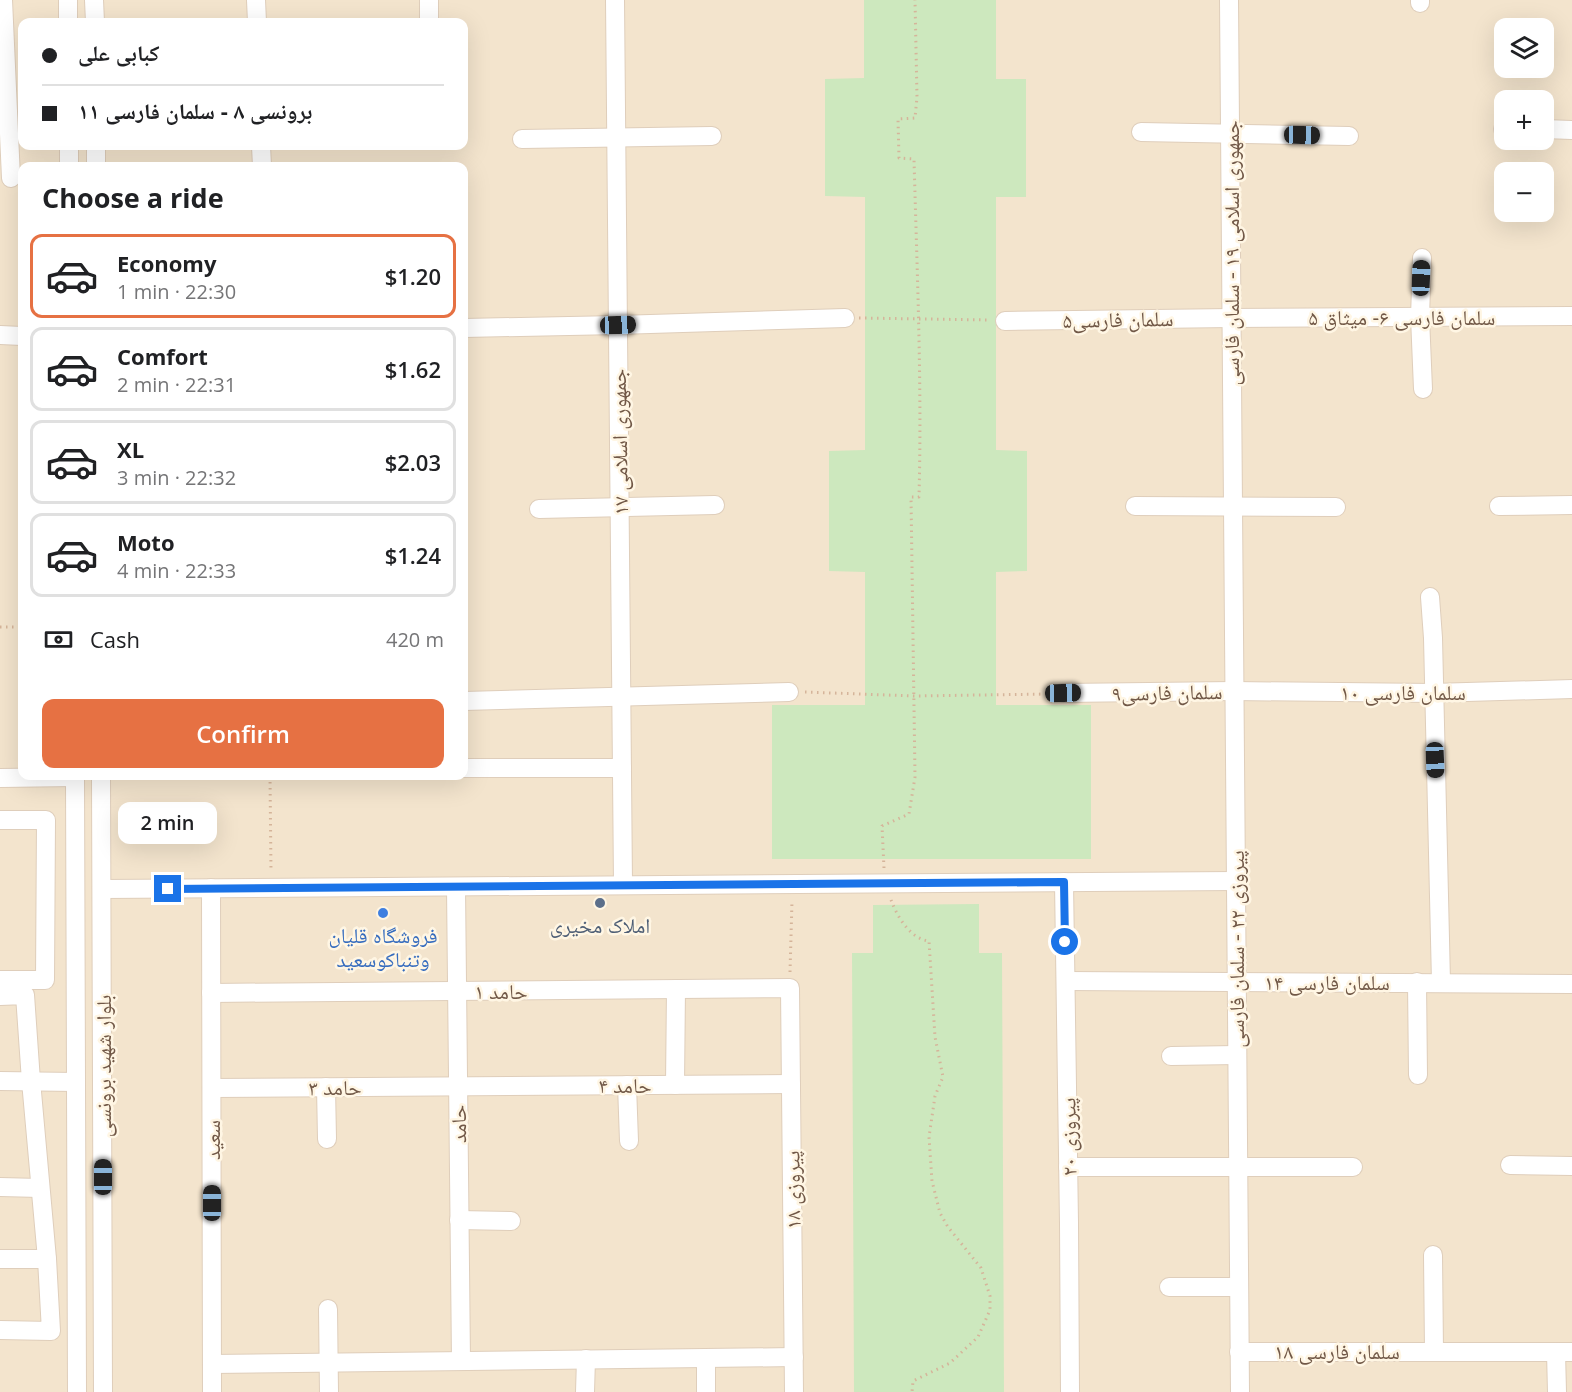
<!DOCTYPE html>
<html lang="en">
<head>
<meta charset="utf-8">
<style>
  :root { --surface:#fff; --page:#f2f2f2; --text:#202124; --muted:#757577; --line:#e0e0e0; --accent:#e67143 }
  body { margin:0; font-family:"Open Sans","Noto Naskh Arabic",sans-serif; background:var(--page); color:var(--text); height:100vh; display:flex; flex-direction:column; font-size:22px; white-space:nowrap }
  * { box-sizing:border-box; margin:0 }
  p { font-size:20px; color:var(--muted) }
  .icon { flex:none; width:33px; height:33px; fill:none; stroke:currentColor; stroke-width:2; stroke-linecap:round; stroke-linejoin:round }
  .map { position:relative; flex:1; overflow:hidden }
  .sheet { position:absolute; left:18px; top:162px; width:450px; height:618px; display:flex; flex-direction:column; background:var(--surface); border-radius:12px; box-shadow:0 6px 24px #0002 }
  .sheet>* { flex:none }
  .banner { position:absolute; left:18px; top:18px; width:450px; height:132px; border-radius:12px; box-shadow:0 6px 24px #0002; display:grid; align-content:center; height:132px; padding:0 24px; background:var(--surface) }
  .controls { position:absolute; left:1494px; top:18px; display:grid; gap:12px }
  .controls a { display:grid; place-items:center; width:60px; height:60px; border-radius:12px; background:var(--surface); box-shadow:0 6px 24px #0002; font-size:30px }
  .end { position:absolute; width:27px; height:27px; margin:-14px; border:8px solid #1a73e8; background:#fff; box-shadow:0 0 0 3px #fff }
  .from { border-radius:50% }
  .bubble { position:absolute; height:42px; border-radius:12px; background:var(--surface); box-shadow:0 6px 24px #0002; font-size:20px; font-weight:600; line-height:42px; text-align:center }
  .car { position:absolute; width:18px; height:36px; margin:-18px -9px; border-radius:8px; box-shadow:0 0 4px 2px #0007; background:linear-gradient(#222 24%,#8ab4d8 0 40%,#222 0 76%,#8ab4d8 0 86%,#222 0) }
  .banner b { display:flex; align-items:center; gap:21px; height:57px; font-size:22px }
  .banner b+b { border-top:2px solid var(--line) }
  .banner i { width:15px; height:15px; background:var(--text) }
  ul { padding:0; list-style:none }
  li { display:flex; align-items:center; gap:18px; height:84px; margin:0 12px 9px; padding:0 12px; border:3px solid var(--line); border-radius:12px }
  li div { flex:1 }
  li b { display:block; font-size:22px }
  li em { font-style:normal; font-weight:600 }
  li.active { border-color:var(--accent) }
  li>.icon { width:54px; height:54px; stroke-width:1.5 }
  h2 { padding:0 24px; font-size:27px; line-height:72px }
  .pay { display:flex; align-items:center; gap:15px; height:66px; padding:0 24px; font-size:22px }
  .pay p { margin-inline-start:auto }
  .cta { display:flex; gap:12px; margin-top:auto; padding:12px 24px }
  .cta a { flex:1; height:69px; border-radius:12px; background:var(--accent); color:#fff; font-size:24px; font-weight:600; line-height:69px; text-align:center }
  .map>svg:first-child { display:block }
  .residential { fill:#f3e4cd; fill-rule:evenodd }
  .green { fill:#cde8be }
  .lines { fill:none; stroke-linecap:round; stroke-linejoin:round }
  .minor-casing { stroke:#dfcebb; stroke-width:20 }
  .path { stroke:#d5b49a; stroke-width:3; stroke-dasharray:1.5 4.5; stroke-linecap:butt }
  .minor { stroke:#fff; stroke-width:18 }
  .route { stroke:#1a73e8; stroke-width:8 }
  .service-dot { fill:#5c6f8a; stroke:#fff6e4; stroke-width:2 }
  .shop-dot { fill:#3f7fe0; stroke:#fff6e4; stroke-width:2 }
  .labels { text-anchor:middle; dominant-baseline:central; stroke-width:5; stroke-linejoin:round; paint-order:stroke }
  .street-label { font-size:21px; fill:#715847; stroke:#fff6e4 }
  .service-label { font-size:21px; fill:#4e5e75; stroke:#fff6e4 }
  .shop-label { font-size:21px; fill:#366cbe; stroke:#fff6e4 }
</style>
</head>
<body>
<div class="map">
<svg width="1572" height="1392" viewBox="0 0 1572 1392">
  <rect width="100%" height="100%" fill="#fcf2df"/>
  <path class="residential" d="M0,0H1572V1392H0ZM22,22H464V146H22ZM1504,28H1544V68H1504ZM1504,100H1544V140H1504ZM22,166H464V776H22ZM1504,172H1544V212H1504Z"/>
  <g class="green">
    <polygon points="864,0 996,0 996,79 1026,79 1026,197 996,197 996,450 1027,451 1027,571 996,572 996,705 1091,705 1091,859 772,859 772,705 865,705 865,572 829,571 829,451 865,450 865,197 825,196 825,79 864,78"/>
    <polygon points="979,904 979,953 1002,953 1004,1392 854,1392 852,953 873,953 873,905"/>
  </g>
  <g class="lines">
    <g class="minor-casing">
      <g id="minor">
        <polyline points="3,0 11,178"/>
        <polyline points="68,0 68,22"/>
        <polyline points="94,0 95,22"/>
        <polyline points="256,0 257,22"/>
        <polyline points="429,0 429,22"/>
        <polyline points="615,0 623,885"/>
        <polyline points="1229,0 1240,1392"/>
        <polyline points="1420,0 1420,3"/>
        <polyline points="1503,129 1504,129"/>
        <polyline points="1544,129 1572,130"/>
        <polyline points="1141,132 1349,136"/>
        <polyline points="522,139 712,136"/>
        <polyline points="69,146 69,166"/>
        <polyline points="96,146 96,166"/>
        <polyline points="261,146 262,166"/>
        <polyline points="1422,258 1420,317 1423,389"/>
        <polyline points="1005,321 1231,318 1572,316"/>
        <polyline points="464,328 618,325 845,318"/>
        <polyline points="0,335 22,336"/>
        <polyline points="1135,506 1336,507"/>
        <polyline points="1499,506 1572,505"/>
        <polyline points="539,509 715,505"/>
        <polyline points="1430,597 1433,638 1441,982"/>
        <polyline points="1063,693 1234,691 1433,693 1572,689"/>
        <polyline points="464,701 789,692"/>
        <polyline points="464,768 622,768"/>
        <polyline points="75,776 77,1392"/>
        <polyline points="101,776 103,1392"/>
        <polyline points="0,778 75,777"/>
        <polyline points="0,820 46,820 45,980 0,980"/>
        <polyline points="1064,882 1069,1223 1070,1392"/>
        <polyline points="456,887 461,1361"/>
        <polyline points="211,888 212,1392"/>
        <polyline points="102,889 1236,881"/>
        <polyline points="1066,981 1572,984"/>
        <polyline points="1417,982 1418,1075"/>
        <polyline points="211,993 790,988 794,1392"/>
        <polyline points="0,996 25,995 31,1081 47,1259 0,1259"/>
        <polyline points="1171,1056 1237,1055"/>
        <polyline points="0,1081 76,1082"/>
        <polyline points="627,1085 629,1141"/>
        <polyline points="675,1085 676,989"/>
        <polyline points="326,1087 327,1139"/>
        <polyline points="212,1088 791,1084"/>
        <polyline points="1510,1165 1572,1166"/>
        <polyline points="1068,1167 1353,1167"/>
        <polyline points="0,1187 40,1188"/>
        <polyline points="459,1220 511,1221"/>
        <polyline points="1433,1255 1434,1351"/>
        <polyline points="1169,1287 1239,1287"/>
        <polyline points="328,1309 329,1392"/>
        <polyline points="0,1330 51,1331 47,1259"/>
        <polyline points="1239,1352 1572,1352"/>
        <polyline points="1556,1352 1557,1392"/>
        <polyline points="212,1364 794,1357"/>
        <polyline points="585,1392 586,1359"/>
        <polyline points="706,1392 706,1358"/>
      </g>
    </g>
    <g class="path">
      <polyline points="859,318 990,320"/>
      <polyline points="0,627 22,627"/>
      <polyline points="805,692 914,696 1048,694"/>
      <polyline points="270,776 271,872"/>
      <path d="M884,868L882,826L909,814L915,777L911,497H919C922,384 917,271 914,159L899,158L898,119L915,118L917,97L915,0"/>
      <path d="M891,900C897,916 910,939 929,941L935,1037L943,1077L935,1096L929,1137L932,1181L940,1213L948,1227L981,1268L990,1296V1310L978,1337L950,1363L913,1381L912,1392"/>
      <polyline points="790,972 792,901"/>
    </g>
    <use href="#minor" class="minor"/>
  </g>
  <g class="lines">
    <polyline class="route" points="168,889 1064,882 1065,942"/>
  </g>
  <circle class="service-dot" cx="600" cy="903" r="6"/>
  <circle class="shop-dot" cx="383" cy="913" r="6"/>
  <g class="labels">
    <g class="street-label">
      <text transform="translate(1231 253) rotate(-90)">جمهوری اسلامی ۱۹ - سلمان فارسی</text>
      <text x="1402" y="317">سلمان فارسی ۶- میثاق ۵</text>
      <text transform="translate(1118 319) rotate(-1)">سلمان فارسی۵</text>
      <text transform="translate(619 442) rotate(-91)">جمهوری اسلامی ۱۷</text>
      <text transform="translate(1167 692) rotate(-1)">سلمان فارسی۹</text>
      <text x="1403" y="692">سلمان فارسی ۱۰</text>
      <text transform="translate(1236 949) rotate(-90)">پیروزی ۲۲ - سلمان فارسی</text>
      <text x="1327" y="982">سلمان فارسی ۱۴</text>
      <text x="501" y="991">حامد ۱</text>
      <text transform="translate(103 1066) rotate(-90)">بلوار شهید برونسی</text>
      <text x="625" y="1085">حامد ۴</text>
      <text x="335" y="1087">حامد ۳</text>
      <text transform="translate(458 1124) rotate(-91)">حامد</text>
      <text transform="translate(1068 1137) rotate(-91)">پیروزی ۲۰</text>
      <text transform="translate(212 1140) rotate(-90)">سعید</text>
      <text transform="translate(792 1190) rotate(-91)">پیروزی ۱۸</text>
      <text x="1337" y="1351">سلمان فارسی ۱۸</text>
    </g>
    <g class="service-label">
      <text x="600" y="925">املاک مخیری</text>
    </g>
    <g class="shop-label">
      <text x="383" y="935">فروشگاه قلیان<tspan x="383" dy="24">وتنباکوسعید</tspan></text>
    </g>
  </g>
</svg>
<div class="controls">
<a><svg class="icon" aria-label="layers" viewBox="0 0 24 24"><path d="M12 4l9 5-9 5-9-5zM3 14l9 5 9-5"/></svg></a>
<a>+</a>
<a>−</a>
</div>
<i class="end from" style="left:1065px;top:942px"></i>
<i class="end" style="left:168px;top:889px"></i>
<div class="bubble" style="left:118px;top:802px;width:99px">2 min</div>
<i class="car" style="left:1302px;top:135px;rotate:91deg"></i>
<i class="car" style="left:1421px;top:278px;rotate:2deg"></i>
<i class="car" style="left:618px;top:325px;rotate:88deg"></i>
<i class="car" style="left:1063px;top:693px;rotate:89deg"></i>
<i class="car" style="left:1435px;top:760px;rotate:178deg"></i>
<i class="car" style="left:103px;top:1177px;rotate:0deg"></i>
<i class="car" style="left:212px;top:1203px;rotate:0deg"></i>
<div class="banner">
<b><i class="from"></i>کبابی علی</b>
<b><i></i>برونسی ۸ - سلمان فارسی ۱۱</b>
</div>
<section class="sheet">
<h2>Choose a ride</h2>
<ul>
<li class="active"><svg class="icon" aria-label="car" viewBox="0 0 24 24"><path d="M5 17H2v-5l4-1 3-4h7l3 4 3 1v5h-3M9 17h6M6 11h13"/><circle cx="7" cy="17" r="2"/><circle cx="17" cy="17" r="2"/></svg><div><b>Economy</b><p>1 min · 22:30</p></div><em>$1.20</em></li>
<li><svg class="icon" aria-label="car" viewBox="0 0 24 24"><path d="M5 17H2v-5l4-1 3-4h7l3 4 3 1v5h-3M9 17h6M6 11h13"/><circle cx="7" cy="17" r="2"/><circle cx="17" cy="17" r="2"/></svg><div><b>Comfort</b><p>2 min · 22:31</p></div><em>$1.62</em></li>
<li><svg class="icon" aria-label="car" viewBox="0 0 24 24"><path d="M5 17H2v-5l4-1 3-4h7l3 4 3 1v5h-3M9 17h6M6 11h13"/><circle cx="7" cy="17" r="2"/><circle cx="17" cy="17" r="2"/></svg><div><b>XL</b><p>3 min · 22:32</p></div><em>$2.03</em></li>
<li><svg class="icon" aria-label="car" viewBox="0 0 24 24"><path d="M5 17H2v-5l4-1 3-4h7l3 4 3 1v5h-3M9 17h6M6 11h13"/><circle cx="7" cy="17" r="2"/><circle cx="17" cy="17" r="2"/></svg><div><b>Moto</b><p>4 min · 22:33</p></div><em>$1.24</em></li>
</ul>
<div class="pay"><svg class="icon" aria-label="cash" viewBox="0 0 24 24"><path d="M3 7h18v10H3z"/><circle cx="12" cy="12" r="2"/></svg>Cash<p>420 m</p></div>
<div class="cta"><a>Confirm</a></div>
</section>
</div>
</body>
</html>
